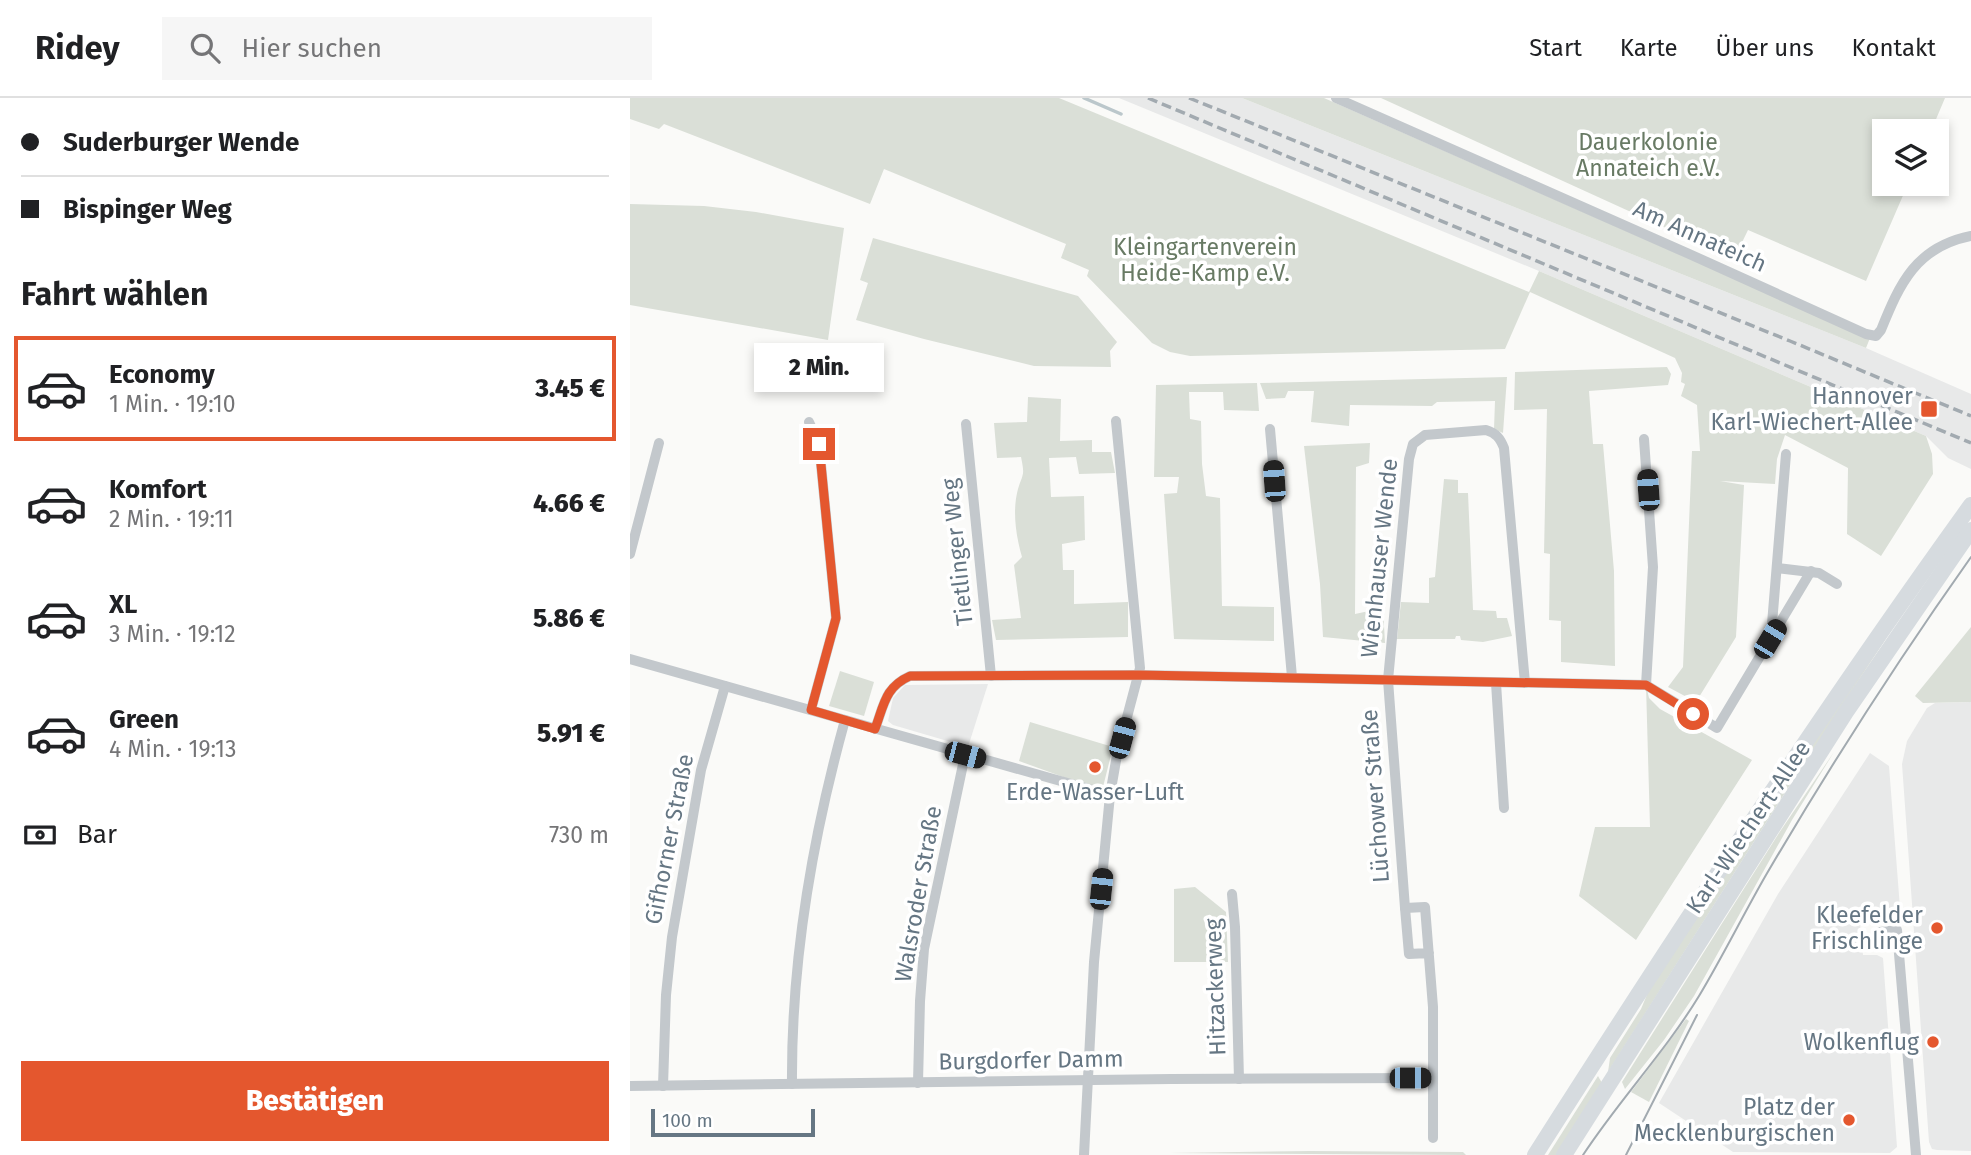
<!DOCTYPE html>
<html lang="de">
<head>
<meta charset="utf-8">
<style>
  :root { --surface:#fff; --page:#f6f6f6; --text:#202124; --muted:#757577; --line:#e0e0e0; --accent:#e4572e }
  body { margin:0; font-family:"Fira Sans",sans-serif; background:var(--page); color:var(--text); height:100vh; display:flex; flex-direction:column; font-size:26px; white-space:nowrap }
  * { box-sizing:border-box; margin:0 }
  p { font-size:23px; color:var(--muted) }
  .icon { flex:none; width:38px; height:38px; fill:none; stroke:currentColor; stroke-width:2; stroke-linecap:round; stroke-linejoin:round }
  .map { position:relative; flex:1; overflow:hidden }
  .panel { display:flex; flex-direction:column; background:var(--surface); width:630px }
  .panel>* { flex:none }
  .top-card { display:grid; align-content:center; height:154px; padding:0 21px; background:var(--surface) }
  .fabs { position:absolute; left:1242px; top:21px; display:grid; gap:14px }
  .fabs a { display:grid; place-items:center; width:77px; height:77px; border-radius:0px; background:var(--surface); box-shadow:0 4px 10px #0003; font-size:35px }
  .scale { position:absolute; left:21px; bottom:18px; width:164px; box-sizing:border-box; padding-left:7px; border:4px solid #657683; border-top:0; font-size:19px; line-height:24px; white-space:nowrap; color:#657683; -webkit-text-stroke:5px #fff; paint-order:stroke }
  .end { position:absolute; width:32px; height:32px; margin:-16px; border:9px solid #e4572e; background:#fff; box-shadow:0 0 0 4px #fff }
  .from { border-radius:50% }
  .bubble { position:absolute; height:49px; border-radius:0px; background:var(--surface); box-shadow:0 4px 10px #0003; font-size:23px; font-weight:800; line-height:49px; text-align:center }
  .car { position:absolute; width:21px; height:42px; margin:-21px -10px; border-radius:9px; box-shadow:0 0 5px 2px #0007; background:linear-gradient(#222 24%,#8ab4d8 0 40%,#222 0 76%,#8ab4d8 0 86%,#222 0) }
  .top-card b { display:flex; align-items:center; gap:24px; height:66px; font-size:26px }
  .top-card b+b { border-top:2px solid var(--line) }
  .top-card i { width:18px; height:18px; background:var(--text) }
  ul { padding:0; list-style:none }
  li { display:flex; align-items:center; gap:21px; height:105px; margin:0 14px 10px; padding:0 7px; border:4px solid transparent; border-radius:0px }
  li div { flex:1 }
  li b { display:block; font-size:26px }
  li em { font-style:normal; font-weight:800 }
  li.on { border-color:var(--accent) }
  li>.icon { width:63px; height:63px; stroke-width:1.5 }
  h2 { padding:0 21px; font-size:32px; line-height:84px }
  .pay { display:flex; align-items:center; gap:18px; height:77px; padding:0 21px; font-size:26px }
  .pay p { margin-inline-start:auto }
  .primary-button { display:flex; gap:14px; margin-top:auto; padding:14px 21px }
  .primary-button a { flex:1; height:80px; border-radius:0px; background:var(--accent); color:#fff; font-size:28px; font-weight:800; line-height:80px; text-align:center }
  header { display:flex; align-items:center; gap:42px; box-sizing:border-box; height:98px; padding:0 35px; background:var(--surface); border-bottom:2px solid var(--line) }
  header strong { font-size:33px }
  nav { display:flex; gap:38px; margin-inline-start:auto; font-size:24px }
  .search { width:490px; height:63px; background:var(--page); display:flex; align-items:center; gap:18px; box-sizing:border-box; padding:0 24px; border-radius:0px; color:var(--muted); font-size:26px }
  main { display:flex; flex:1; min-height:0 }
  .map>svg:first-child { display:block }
  .built { fill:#e8e9e9 }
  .green { fill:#dadfd7 }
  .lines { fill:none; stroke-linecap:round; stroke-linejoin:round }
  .stream { stroke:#bbc7cb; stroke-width:3.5 }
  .street { stroke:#c3c8cc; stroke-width:10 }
  .secondary { stroke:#d6dbdf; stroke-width:16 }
  .tram { stroke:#a2aab0; stroke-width:2 }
  .rail { stroke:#a2aab0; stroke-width:3.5; stroke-dasharray:10 5; stroke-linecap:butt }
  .route { stroke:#e4572e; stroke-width:9 }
  .poi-dot { fill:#e4572e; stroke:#fff; stroke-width:2.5 }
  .labels { text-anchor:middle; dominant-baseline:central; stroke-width:7; stroke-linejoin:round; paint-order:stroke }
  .park-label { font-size:23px; fill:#687a64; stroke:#fff }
  .street-label { font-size:23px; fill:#657683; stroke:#fff }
  .poi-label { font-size:23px; fill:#657683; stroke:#fff; text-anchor:end }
</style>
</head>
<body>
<header>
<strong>Ridey</strong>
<div class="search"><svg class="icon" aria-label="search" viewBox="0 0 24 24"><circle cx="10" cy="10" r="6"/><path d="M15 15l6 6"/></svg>Hier suchen</div>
<nav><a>Start</a><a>Karte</a><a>Über uns</a><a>Kontakt</a></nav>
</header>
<main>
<section class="panel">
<div class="top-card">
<b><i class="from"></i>Suderburger Wende</b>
<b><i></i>Bispinger Weg</b>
</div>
<h2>Fahrt wählen</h2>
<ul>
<li class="on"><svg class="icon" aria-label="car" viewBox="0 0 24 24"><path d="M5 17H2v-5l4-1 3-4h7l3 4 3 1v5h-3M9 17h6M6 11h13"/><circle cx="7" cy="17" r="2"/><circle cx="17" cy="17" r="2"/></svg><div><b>Economy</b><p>1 Min. · 19:10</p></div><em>3.45 €</em></li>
<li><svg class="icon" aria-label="car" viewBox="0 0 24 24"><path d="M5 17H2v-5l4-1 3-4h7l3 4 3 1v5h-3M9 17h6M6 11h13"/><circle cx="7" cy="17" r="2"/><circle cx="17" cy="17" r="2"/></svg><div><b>Komfort</b><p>2 Min. · 19:11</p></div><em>4.66 €</em></li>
<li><svg class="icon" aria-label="car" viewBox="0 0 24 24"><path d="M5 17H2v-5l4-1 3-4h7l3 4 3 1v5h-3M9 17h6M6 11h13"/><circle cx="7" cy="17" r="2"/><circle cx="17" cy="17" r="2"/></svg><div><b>XL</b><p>3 Min. · 19:12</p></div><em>5.86 €</em></li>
<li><svg class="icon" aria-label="car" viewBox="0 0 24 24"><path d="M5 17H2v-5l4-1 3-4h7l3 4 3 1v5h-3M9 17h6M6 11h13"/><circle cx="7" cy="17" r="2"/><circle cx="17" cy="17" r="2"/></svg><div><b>Green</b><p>4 Min. · 19:13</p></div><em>5.91 €</em></li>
</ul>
<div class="pay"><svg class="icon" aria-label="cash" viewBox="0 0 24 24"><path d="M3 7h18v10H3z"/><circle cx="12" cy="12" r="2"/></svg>Bar<p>730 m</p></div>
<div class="primary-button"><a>Bestätigen</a></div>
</section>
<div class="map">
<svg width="1341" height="1057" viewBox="0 0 1341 1057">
  <rect width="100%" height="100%" fill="#fafaf8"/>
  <g class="built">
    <polygon points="489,0 612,0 1236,250 1341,296 1341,371 1318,360 1296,338 909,173"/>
    <polygon points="358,586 338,649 263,627 258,623 263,600 275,587"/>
    <polygon points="1341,604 1341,1053 1307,1052 1302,1051 1299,1044 1272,666 1277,643 1297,610 1305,605"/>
    <polygon points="1240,655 1259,668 1270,810 1229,814 1233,857 1247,857 1253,860 1267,1049 1260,1055 1103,1054 1029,1005 1148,796"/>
  </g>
  <g class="green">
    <polygon points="0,0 429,0 899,194 909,173 1296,338 1302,356 1303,376 1251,458 1217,436 1218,370 1155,337 1147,361 1145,386 1090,383 1114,387 1106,539 1066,604 1038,589 1053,569 1062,353 1070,353 1067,307 1051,298 1055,286 1051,284 1052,275 1045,260 900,194 875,251 560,258 540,254 522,245 457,178 459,172 431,160 436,146 254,71 240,106 34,26 29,31 0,21"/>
    <polygon points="612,0 694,0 1240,240 1236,250"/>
    <polygon points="751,0 1315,0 1301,33 1255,33 1255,86 1278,86 1236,183 1118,132 1104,161"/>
    <polygon points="0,106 74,108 126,114 214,130 198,242 0,207"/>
    <polygon points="243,140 448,198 487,244 480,253 481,269 404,268 294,241 226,222 238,185 230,182"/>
    <polygon points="1037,269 1041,276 1038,287 959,293 963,346 973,346 984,473 985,568 931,564 931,523 919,522 920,456 914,455 917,311 884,312 885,274"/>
    <polygon points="877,279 873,335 864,331 865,303 807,304 802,308 720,307 719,328 681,324 684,293 658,293 655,300 636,301 630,285"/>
    <polygon points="627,285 629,313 594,312 593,294 559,294 560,321 571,323 572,366 576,398 590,400 592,508 644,509 644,543 544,541 534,396 547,395 549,379 524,379 526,287"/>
    <path d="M398,299L431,301L430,343L462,342V354H481L485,375L449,376L446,359L419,360L421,399L454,398L455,442L432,446L433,472H444V506L498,504V539L366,542L362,522L391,520L384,467L392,459C386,438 382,413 388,391C393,375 395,378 391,359L367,360L364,325L397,324Z"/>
    <polygon points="740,345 739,365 726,369 725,516 753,510 755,545 693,539 690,486 674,348"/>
    <polygon points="814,381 828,382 828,395 838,395 843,512 866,513 867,520 877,520 882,538 853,544 831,542 830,538 826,538 825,541 767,541 771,504 799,505 799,480 805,479"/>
    <polygon points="1341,529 1341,604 1293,605 1285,598"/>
    <polygon points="1253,541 1255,542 1160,687 978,974 980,960 1011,911 1021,887"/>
    <polygon points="210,573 244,584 234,618 199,608"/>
    <polygon points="1016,587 1019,600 1030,611 1122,662 1006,842 949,798 965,729 1020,729"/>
    <polygon points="400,624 483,649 472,693 389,663"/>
    <polygon points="1204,654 1162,722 1064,898 1034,942 995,991 992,984 1149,735"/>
    <polygon points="565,789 596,814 598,864 544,864 544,791"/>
    <polygon points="1056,921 1059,923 1019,1004 1001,994"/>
    <polygon points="968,978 972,985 926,1057 918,1057"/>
    <polygon points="680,1053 833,1054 836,1057 539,1055"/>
  </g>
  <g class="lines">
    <polyline class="stream" points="454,0 491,16"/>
    <g class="street">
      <path d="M706,0L1057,155L1236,236L1246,238L1251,232C1270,185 1286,149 1341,138"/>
      <polyline points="179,324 189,346 206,520 181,612"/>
      <polyline points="336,326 361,578"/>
      <polyline points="640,331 662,579"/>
      <polyline points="1014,341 1023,469 1016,587"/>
      <polyline points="0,456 29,345"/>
      <polyline points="1147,470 1189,475 1207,486"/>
      <polyline points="1141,538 1156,356"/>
      <polyline points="0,561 480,697"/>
      <polyline points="866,585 874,710"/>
      <polyline points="1016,587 1087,630 1181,473"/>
      <path d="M245,631C254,607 255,589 280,578L509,577L1016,587"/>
      <polyline points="602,796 605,829 609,981"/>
      <path d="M775,810L758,582L779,361L783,346L795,337L856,332C866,335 870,340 874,350L895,585"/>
      <polyline points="1250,834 1267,832 1286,1057"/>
      <polyline points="799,855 779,856 775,810 795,809 803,909 803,1040"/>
      <polyline points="288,985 290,903 294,851 335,657"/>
      <path d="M162,986C161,863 182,741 215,622"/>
      <polyline points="0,988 541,981 803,980"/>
      <polyline points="33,988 36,897 42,839 71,672 95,588"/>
      <polyline points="454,1057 464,864 480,697 487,657 510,570 486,323"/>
    </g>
    <g class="secondary">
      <path d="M905,1057C1045,837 1188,619 1341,407"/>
      <polyline points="934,1057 1216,614 1341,432"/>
    </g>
    <g class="tram">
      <path d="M953,1057C989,1002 1035,954 1069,898C1093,858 1113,817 1136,777C1200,668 1268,562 1341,459"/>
      <polyline points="996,1057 1067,917"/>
    </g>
    <g class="rail">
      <polyline points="518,0 1341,345"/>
      <polyline points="559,0 1160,243 1341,318"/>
    </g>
  </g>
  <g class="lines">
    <path class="route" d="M189,346L206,520L181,612L245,631C254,607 255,589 280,578L509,577L1016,587L1063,616"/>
  </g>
  <g class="poi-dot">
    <rect x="1290" y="302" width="18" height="18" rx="3.5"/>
    <circle cx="465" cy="669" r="7"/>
    <circle cx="1307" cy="830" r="7"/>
    <circle cx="1303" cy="944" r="7"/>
    <circle cx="1219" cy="1022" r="7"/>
  </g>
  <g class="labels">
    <g class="park-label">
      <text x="1018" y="44">Dauerkolonie<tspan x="1018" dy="26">Annateich e.V.</tspan></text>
      <text x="575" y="149">Kleingartenverein<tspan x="575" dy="26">Heide-Kamp e.V.</tspan></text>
    </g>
    <g class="street-label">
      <text transform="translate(1070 138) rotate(24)">Am Annateich</text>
      <text transform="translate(327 454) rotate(-96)">Tietlinger Weg</text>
      <text transform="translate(749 460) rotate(-84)">Wienhauser Wende</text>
      <text transform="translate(745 698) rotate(-94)">Lüchower Straße</text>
      <text transform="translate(1118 729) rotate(-56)">Karl-Wiechert-Allee</text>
      <text transform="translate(39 741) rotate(-79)">Gifhorner Straße</text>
      <text transform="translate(288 796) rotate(-80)">Walsroder Straße</text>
      <text transform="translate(585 889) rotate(-92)">Hitzackerweg</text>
      <text transform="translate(401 962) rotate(-1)">Burgdorfer Damm</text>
    </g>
    <g class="poi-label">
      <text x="1283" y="298">Hannover<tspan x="1283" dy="26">Karl-Wiechert-Allee</tspan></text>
      <text x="465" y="694" text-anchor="middle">Erde-Wasser-Luft</text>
      <text x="1293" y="817">Kleefelder<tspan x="1293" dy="26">Frischlinge</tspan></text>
      <text x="1289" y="944">Wolkenflug</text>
      <text x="1205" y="1009">Platz der<tspan x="1205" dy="26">Mecklenburgischen</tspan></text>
    </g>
  </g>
</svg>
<div class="fabs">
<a><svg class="icon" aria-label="layers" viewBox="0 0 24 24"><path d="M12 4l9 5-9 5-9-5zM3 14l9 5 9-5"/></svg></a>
</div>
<div class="scale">100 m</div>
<i class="end from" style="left:1063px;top:616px"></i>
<i class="end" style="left:189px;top:346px"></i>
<div class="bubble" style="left:124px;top:245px;width:130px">2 Min.</div>
<i class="car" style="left:644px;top:383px;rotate:356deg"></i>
<i class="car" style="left:1018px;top:392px;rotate:356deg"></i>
<i class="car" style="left:1140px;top:541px;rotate:31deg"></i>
<i class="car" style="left:492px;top:640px;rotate:15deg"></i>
<i class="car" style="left:335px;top:657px;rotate:105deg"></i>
<i class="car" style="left:471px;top:791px;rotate:6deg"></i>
<i class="car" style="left:780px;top:980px;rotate:90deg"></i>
</div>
</main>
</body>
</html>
